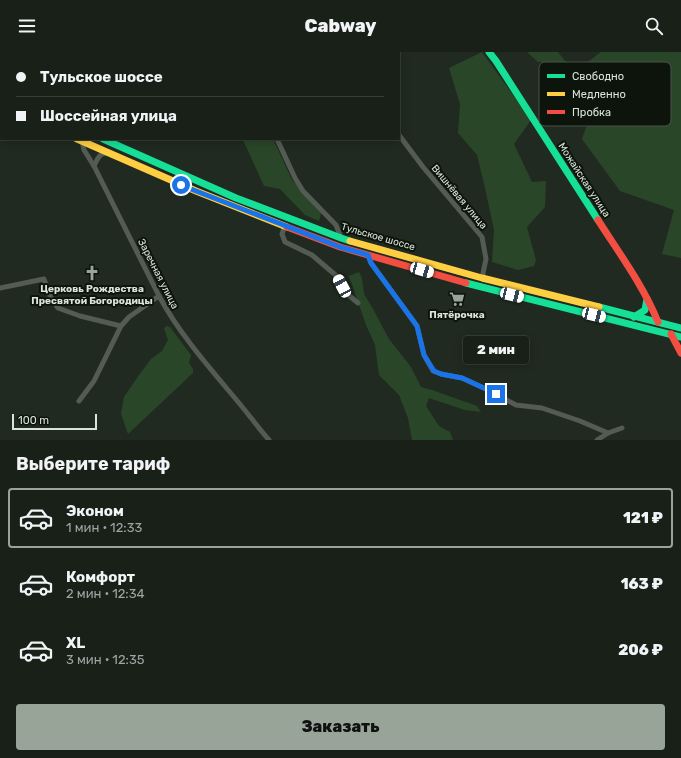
<!DOCTYPE html>
<html lang="ru">
<head>
<meta charset="utf-8">
<style>
  :root { --surface:#182018; --page:#252d25; --text:#f1f3f6; --muted:#9fa3a2; --line:#363e37; --accent:#99a498 }
  body { margin:0; font-family:Rubik,sans-serif; background:var(--page); color:var(--text); height:100vh; display:flex; flex-direction:column; font-size:15px; white-space:nowrap }
  * { box-sizing:border-box; margin:0 }
  p { font-size:13px; color:var(--muted) }
  .icon { flex:none; width:22px; height:22px; fill:none; stroke:currentColor; stroke-width:2; stroke-linecap:round; stroke-linejoin:round }
  .map { position:relative; height:388px; overflow:hidden }
  .details { display:flex; flex-direction:column; background:var(--surface); flex:1 }
  .details>* { flex:none }
  .guide { position:absolute; left:0px; top:0px; width:400px; height:88px; box-shadow:0 2px 10px #0003,0 0 0 1px var(--line); display:grid; align-content:center; height:88px; padding:0 16px; background:var(--surface) }
  .scale { position:absolute; left:12px; bottom:10px; width:85px; box-sizing:border-box; padding-left:4px; border:2px solid #dae5d8; border-top:0; font-size:11px; line-height:14px; white-space:nowrap; color:#dae5d8; -webkit-text-stroke:3px #0c140b; paint-order:stroke }
  .end { position:absolute; width:18px; height:18px; margin:-9px; border:5px solid #1a73e8; background:#fff; box-shadow:0 0 0 2px #fff }
  .from { border-radius:50% }
  .bubble { position:absolute; height:28px; border-radius:4px; background:var(--surface); box-shadow:0 2px 10px #0003,0 0 0 1px var(--line); font-size:13px; font-weight:800; line-height:28px; text-align:center }
  .car { position:absolute; width:12px; height:24px; margin:-12px -6px; border-radius:5px; box-shadow:0 0 3px 1px #0007; background:linear-gradient(#fff 24%,#345 0 40%,#fff 0 76%,#345 0 86%,#fff 0) }
  .guide b { display:flex; align-items:center; gap:14px; height:38px; font-size:15px }
  .guide b+b { border-top:1px solid var(--line) }
  .guide i { width:10px; height:10px; background:var(--text) }
  ul { padding:0; list-style:none }
  li { display:flex; align-items:center; gap:12px; height:60px; margin:0 8px 6px; padding:0 8px; border:2px solid transparent; border-radius:4px }
  li div { flex:1 }
  li b { display:block; font-size:15px }
  li em { font-style:normal; font-weight:800 }
  li.active { border-color:var(--accent) }
  li>.icon { width:36px; height:36px; stroke-width:1.5 }
  h2 { padding:0 16px; font-size:18px; line-height:48px }
  .primary-button { display:flex; gap:8px; margin-top:auto; padding:8px 16px }
  .primary-button a { flex:1; height:46px; border-radius:4px; background:var(--accent); color:#111; font-size:16px; font-weight:800; line-height:46px; text-align:center }
  header { display:flex; justify-content:space-between; align-items:center; height:52px; padding:0 16px; background:var(--surface); font-size:18px; font-weight:800 }
  .map>svg:first-child { display:block }
  .green { fill:#294728 }
  .lines { fill:none; stroke-linecap:round; stroke-linejoin:round }
  .street { stroke:#545a54; stroke-width:5 }
  .fast { stroke:#16e098; stroke-width:7 }
  .slow { stroke:#ffcf43; stroke-width:7 }
  .jam { stroke:#f24e42; stroke-width:7 }
  .route { stroke:#1a73e8; stroke-width:5 }
  .labels { text-anchor:middle; dominant-baseline:central; stroke-width:4; stroke-linejoin:round; paint-order:stroke }
  .street-label { font-size:10px; fill:#dae5d8; stroke:#0c140b }
  .poi-label { font-size:10px; font-weight:bold; fill:#dae5d8; stroke:#0c140b }
  .key { fill:#0c140b; stroke:#4a5348; stroke-width:1 }
  .key-label { font-size:11px; fill:#dae5d8 }
</style>
</head>
<body>
<header><svg class="icon" aria-label="menu" viewBox="0 0 24 24"><path d="M4 6h16M4 12h16M4 18h16"/></svg>Cabway<svg class="icon" aria-label="search" viewBox="0 0 24 24"><circle cx="10" cy="10" r="6"/><path d="M15 15l6 6"/></svg></header>
<div class="map">
<svg width="681" height="388" viewBox="0 0 681 388">
  <rect width="100%" height="100%" fill="#202a20"/>
  <g class="green">
    <polygon points="482,0 531,68 514,92 532,130 546,129 545,155 527,175 536,208 534,214 518,218 492,210 494,178 485,136 477,103 458,81 460,52 449,16"/>
    <polygon points="527,0 558,0 574,20 601,0 681,0 681,206 662,202 674,158 620,139 582,87 590,64 576,42 566,23 551,11 538,10"/>
    <polygon points="241,87 273,87 292,128 321,161 319,169 305,163 280,137 264,134 244,90"/>
    <polygon points="359,220 362,226 364,242 373,257 389,287 411,315 421,335 432,338 477,354 481,360 465,358 429,346 426,354 439,374 450,380 453,388 412,388 408,366 399,343 379,323 375,293 366,273 349,224"/>
    <polygon points="167,274 170,275 191,303 189,311 193,317 193,321 128,382 121,362 124,345 139,323 151,307 162,299 168,288 164,276"/>
  </g>
  <g class="lines">
    <g class="street">
      <polyline points="45,0 45,1"/>
      <polyline points="232,0 232,1"/>
      <polyline points="329,0 330,1"/>
      <polyline points="399,83 423,115 482,185 486,207 482,226"/>
      <polyline points="277,87 295,126 303,139 336,173 341,186"/>
      <path d="M82,89L84,98L94,114L159,244C179,281 207,313 234,345C246,359 257,374 269,388"/>
      <path d="M94,114C97,108 99,101 107,101"/>
      <polyline points="285,173 282,182 285,190 312,203 339,226 346,241 358,251"/>
      <polyline points="368,203 371,211 417,274 424,303 433,319 441,322 462,326 486,337 516,353 542,356 580,369 608,381"/>
      <polyline points="0,236 44,227 50,244 58,256 80,264 121,274"/>
      <polyline points="79,349 94,329 121,274 129,265 159,244"/>
      <polyline points="597,388 608,381 622,376"/>
    </g>
    <g class="fast">
      <polyline points="489,0 496,9 598,168"/>
      <polyline points="0,40 1,40"/>
      <polyline points="0,55 1,56"/>
      <polyline points="103,87 236,146 341,186 350,189"/>
      <polyline points="466,231 681,285"/>
      <polyline points="599,255 681,276"/>
      <polyline points="634,265 645,258 647,247"/>
    </g>
    <g class="slow">
      <polyline points="77,87 196,139 287,175"/>
      <polyline points="350,189 482,226 599,255"/>
    </g>
    <g class="jam">
      <path d="M598,168C619,201 643,233 658,270"/>
      <polyline points="287,175 340,195 466,231"/>
      <polyline points="671,282 681,301"/>
    </g>
  </g>
  <g class="lines">
    <polyline class="route" points="181,133 196,139 340,195 368,203 371,211 417,274 424,303 434,319 441,322 462,326 486,337 496,342"/>
  </g>
  <defs>
    <g id="church-bare" transform="scale(1.2)"><path d="M-1.2-6h2.4v3.5h3.3v2.4h-3.3V6h-2.4V-.1h-3.3v-2.4h3.3Z" fill="#99a498" stroke="#0c140b" stroke-width="2.5" paint-order="stroke"/></g>
    <g id="supermarket-bare" transform="scale(1.2)"><path d="M-6-5.5h2.5l.6 2H6L4.5 2H-2.5L-4.4-4H-6ZM-1.5 3.2a1.3 1.3 0 1 0 .1 0ZM3 3.2a1.3 1.3 0 1 0 .1 0Z" fill="#99a498" stroke="#0c140b" stroke-width="2.5" paint-order="stroke"/></g>
  </defs>
  <g fill-rule="evenodd">
    <use href="#church-bare" x="92" y="221"/>
    <use href="#supermarket-bare" x="457" y="247"/>
  </g>
  <g class="labels">
    <g class="street-label">
      <text transform="translate(584 128) rotate(57)">Можайская улица</text>
      <text transform="translate(459 145) rotate(50)">Вишнёвая улица</text>
      <text transform="translate(378 185) rotate(16)">Тульское шоссе</text>
      <text transform="translate(158 222) rotate(63)">Заречная улица</text>
    </g>
    <g class="poi-label">
      <text x="92" y="237">Церковь Рождества<tspan x="92" dy="12">Пресвятой Богородицы</tspan></text>
      <text x="457" y="263">Пятёрочка</text>
    </g>
  </g>
  <rect x="539" y="10" width="132" height="64" rx="6" class="key"/>
  <rect x="547" y="22" width="18" height="4" fill="#16e098"/>
  <rect x="547" y="40" width="18" height="4" fill="#ffcf43"/>
  <rect x="547" y="58" width="18" height="4" fill="#f24e42"/>
  <g class="key-label">
    <text x="572" y="28">Свободно</text>
    <text x="572" y="46">Медленно</text>
    <text x="572" y="64">Пробка</text>
  </g>
</svg>
<div class="scale">100 m</div>
<i class="end from" style="left:181px;top:133px"></i>
<i class="end" style="left:496px;top:342px"></i>
<div class="bubble" style="left:463px;top:284px;width:66px">2 мин</div>
<i class="car" style="left:422px;top:218px;rotate:106deg"></i>
<i class="car" style="left:342px;top:234px;rotate:332deg"></i>
<i class="car" style="left:512px;top:243px;rotate:104deg"></i>
<i class="car" style="left:594px;top:263px;rotate:104deg"></i>
<div class="guide">
<b><i class="from"></i>Тульское шоссе</b>
<b><i></i>Шоссейная улица</b>
</div>
</div>
<section class="details">
<h2>Выберите тариф</h2>
<ul>
<li class="active"><svg class="icon" aria-label="car" viewBox="0 0 24 24"><path d="M5 17H2v-5l4-1 3-4h7l3 4 3 1v5h-3M9 17h6M6 11h13"/><circle cx="7" cy="17" r="2"/><circle cx="17" cy="17" r="2"/></svg><div><b>Эконом</b><p>1 мин · 12:33</p></div><em>121 ₽</em></li>
<li><svg class="icon" aria-label="car" viewBox="0 0 24 24"><path d="M5 17H2v-5l4-1 3-4h7l3 4 3 1v5h-3M9 17h6M6 11h13"/><circle cx="7" cy="17" r="2"/><circle cx="17" cy="17" r="2"/></svg><div><b>Комфорт</b><p>2 мин · 12:34</p></div><em>163 ₽</em></li>
<li><svg class="icon" aria-label="car" viewBox="0 0 24 24"><path d="M5 17H2v-5l4-1 3-4h7l3 4 3 1v5h-3M9 17h6M6 11h13"/><circle cx="7" cy="17" r="2"/><circle cx="17" cy="17" r="2"/></svg><div><b>XL</b><p>3 мин · 12:35</p></div><em>206 ₽</em></li>
</ul>
<div class="primary-button"><a>Заказать</a></div>
</section>
</body>
</html>
